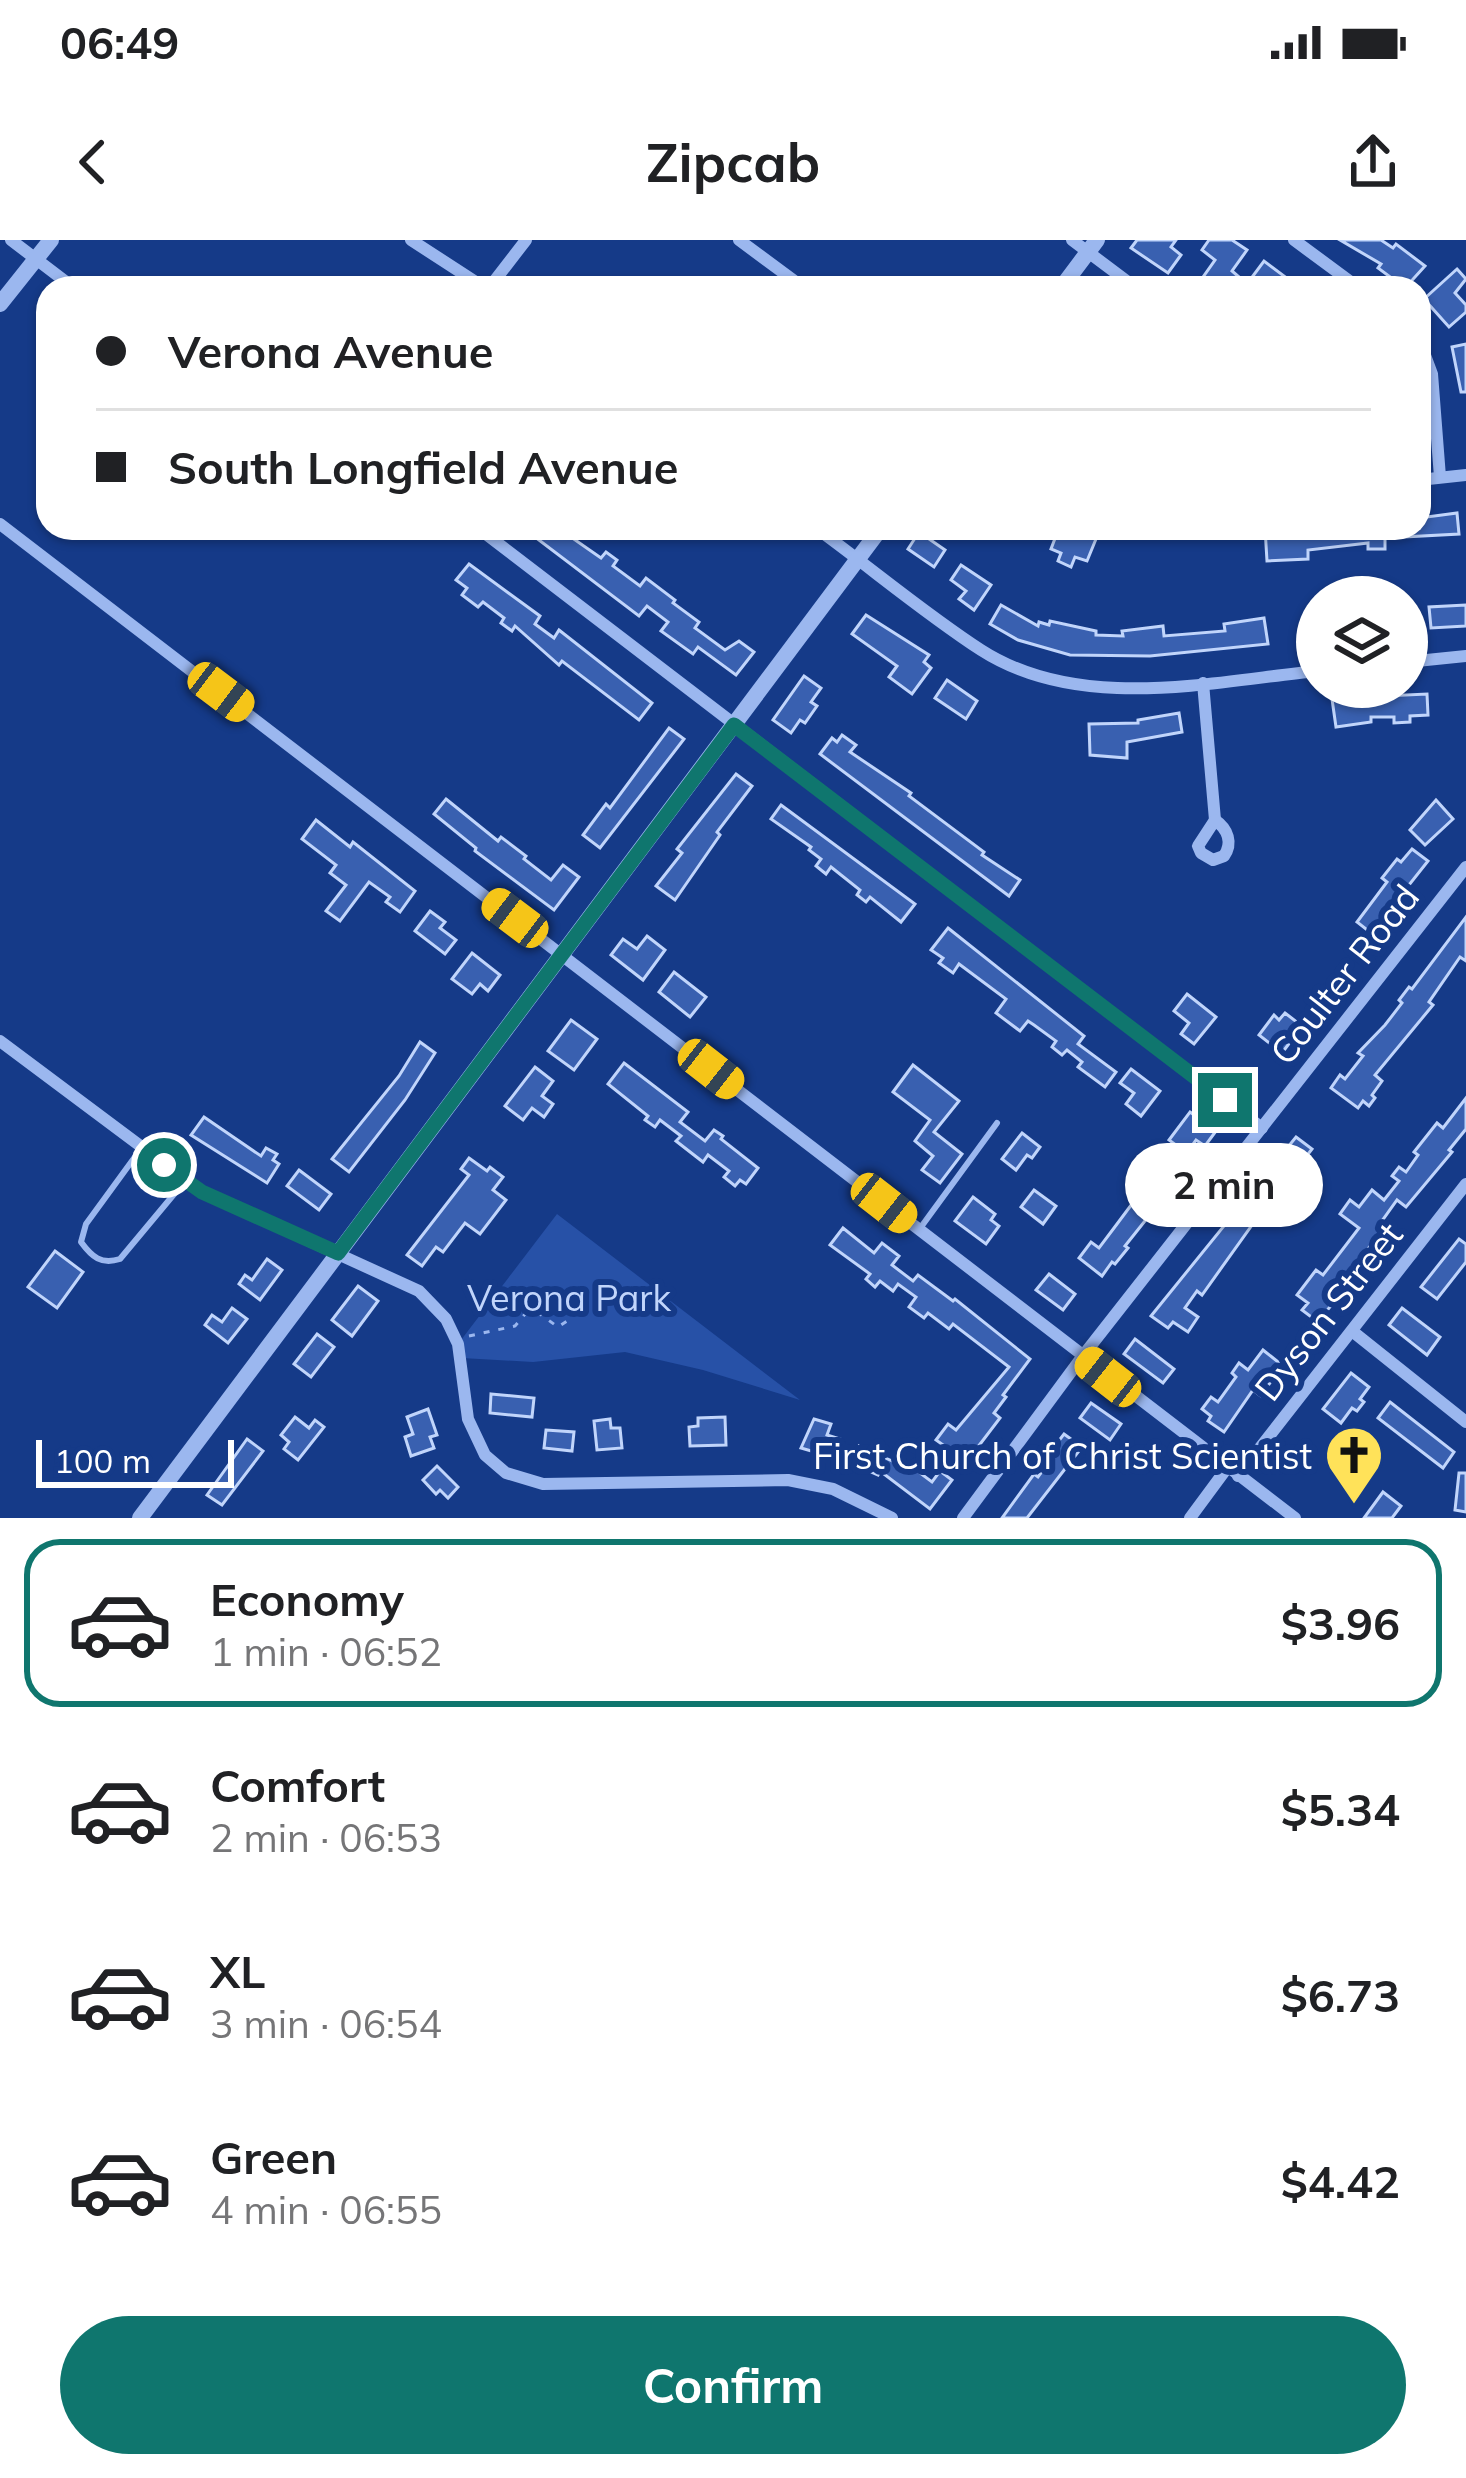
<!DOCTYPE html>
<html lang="en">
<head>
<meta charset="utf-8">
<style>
  :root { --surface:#fff; --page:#f6f6f6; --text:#202124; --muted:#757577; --line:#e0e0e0; --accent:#0f766e }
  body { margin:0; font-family:Mulish,sans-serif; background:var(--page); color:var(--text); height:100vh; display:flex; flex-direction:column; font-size:45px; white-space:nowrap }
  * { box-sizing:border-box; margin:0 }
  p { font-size:39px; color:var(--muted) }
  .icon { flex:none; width:66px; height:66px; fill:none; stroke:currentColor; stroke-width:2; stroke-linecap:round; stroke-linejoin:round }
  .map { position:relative; height:1278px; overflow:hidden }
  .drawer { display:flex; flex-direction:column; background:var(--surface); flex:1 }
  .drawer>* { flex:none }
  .hud { position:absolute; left:36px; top:36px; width:1395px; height:264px; border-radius:36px; box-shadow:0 3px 9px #0004; display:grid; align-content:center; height:264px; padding:0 60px; background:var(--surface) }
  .buttons { position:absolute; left:1296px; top:336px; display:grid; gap:24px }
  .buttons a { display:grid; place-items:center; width:132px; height:132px; border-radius:50%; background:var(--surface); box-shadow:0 3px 9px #0004; font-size:60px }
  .scale { position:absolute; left:36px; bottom:30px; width:198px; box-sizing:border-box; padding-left:12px; border:6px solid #fff; border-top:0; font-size:33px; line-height:42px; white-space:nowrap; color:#fff; -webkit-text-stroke:9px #153a88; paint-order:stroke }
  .end { position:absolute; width:54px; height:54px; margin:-27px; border:15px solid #0f766e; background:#fff; box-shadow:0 0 0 6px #fff }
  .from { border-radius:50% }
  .bubble { position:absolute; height:84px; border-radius:42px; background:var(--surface); box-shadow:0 3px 9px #0004; font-size:39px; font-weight:700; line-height:84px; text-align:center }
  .car { position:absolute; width:36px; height:72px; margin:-36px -18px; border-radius:15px; box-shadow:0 0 9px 3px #0007; background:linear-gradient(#f5c518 24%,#345 0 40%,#f5c518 0 76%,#345 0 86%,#f5c518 0) }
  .hud b { display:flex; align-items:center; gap:42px; height:114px; font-size:45px }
  .hud b+b { border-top:3px solid var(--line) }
  .hud i { width:30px; height:30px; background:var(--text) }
  ul { padding:21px 0 0; list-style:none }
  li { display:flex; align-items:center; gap:36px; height:168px; margin:0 24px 18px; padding:0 36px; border:6px solid transparent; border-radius:36px }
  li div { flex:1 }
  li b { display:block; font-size:45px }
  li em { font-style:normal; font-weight:700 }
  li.active { border-color:var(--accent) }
  li>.icon { width:108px; height:108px; stroke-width:1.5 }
  .button { display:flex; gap:24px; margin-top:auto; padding:24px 60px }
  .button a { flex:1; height:138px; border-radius:72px; background:var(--accent); color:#fff; font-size:48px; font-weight:700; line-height:138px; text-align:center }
  .status { display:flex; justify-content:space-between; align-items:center; height:84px; padding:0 60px; background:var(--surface); direction:ltr }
  .status svg { height:33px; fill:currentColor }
  header { display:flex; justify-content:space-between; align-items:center; height:156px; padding:0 60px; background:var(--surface); font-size:54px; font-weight:700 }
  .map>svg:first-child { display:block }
  .green { fill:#2751a7 }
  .building { fill:#3960b0; stroke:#c1d5fb; stroke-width:3 }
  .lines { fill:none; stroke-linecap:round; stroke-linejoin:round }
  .path { stroke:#9bb7ef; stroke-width:3; stroke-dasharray:6 9; stroke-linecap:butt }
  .service { stroke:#9bb7ef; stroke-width:6 }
  .minor { stroke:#9bb7ef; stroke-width:12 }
  .tertiary { stroke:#9bb7ef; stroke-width:16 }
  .route { stroke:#0f766e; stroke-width:15 }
  .labels { text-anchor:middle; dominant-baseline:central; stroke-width:12; stroke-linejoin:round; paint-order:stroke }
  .street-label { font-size:36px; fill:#fff; stroke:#153a88 }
  .park-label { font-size:36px; fill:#c1d5fb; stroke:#153a88 }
  .poi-label { font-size:36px; fill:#fff; stroke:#153a88; text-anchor:end }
</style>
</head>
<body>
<div class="status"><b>06:49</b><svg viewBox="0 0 49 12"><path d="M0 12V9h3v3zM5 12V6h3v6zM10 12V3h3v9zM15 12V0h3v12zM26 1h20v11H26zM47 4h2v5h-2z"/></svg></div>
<header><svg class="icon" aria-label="back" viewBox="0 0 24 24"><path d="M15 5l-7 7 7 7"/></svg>Zipcab<svg class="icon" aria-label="share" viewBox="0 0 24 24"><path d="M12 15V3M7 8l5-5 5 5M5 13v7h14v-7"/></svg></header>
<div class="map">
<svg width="1466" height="1278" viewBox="0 0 1466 1278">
  <rect width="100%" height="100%" fill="#153a88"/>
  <polygon class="green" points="557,974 800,1160 703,1130 625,1112 533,1122 462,1118 458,1104"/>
  <g class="building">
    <polygon points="1137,0 1176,0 1171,7 1181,15 1168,33 1131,8"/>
    <polygon points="1209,0 1232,0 1247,10 1232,31 1247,44 1264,21 1300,48 1212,48 1201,40 1215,20 1202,10"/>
    <polygon points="1340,0 1381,0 1393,8 1396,4 1425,26 1405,48 1378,28 1381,24"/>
    <polygon points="1457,29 1466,39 1455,53 1466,65 1466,72 1449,87 1424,59"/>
    <polygon points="1466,104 1466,152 1461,152 1452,107"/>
    <polygon points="1457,273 1459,294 1385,298 1385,309 1368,309 1368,303 1308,310 1308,319 1267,321 1265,288 1419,288 1419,278"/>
    <polygon points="536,288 558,288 601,318 606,312 617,320 613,326 640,346 646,338 675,360 673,363 699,382 695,388 725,410 739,401 754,412 736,435 698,407 693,414 661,391 668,382 647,366 639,376 531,294"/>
    <polygon points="1059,288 1083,288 1098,294 1087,321 1075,317 1071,327 1058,321 1061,313 1051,309"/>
    <polygon points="919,292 945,310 934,327 908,309"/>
    <polygon points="469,324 540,376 535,384 554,398 559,390 652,463 639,480 562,421 559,425 515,386 512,391 501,383 504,378 483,362 478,367 462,355 467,348 456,340"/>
    <polygon points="961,325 991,345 974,370 959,359 966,351 951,340"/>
    <polygon points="1001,365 1038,386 1039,382 1049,385 1050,381 1096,391 1096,395 1123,396 1122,391 1163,386 1164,396 1225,391 1224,384 1264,378 1268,404 1150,416 1070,415 1018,400 990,384"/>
    <polygon points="1466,365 1466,386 1431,388 1429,367"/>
    <polygon points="866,375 929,415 924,422 931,428 912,454 889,437 897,426 852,394"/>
    <polygon points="804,436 821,448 811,462 817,466 805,483 800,480 791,493 773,480"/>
    <polygon points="947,440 977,461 966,479 935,458"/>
    <polygon points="1427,454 1428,475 1410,476 1410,482 1394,483 1394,477 1371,477 1371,482 1336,487 1332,459 1348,457 1349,463 1384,456"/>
    <polygon points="1179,473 1182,492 1127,502 1127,518 1090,515 1089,484 1138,483 1138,480"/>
    <polygon points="669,488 684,499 600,608 583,595 606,564 610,568"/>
    <polygon points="842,495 856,505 850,512 911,553 909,556 984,612 982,615 1020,640 1009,656 820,514 832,498 837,502"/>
    <polygon points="736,534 752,546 717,592 720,595 675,660 656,646 682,613 677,609"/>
    <polygon points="446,559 498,601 501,597 526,616 524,619 551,640 563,625 579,637 554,670 475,611 476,608 434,574"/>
    <polygon points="1436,560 1453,579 1425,605 1410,590"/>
    <polygon points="781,565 915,664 901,682 870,657 866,662 857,655 860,650 831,627 826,634 816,626 821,619 809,610 811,607 771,579"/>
    <polygon points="316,580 350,607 353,602 415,651 400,672 386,662 390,657 369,642 340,681 326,671 346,645 330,633 336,625 302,599"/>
    <polygon points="1412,609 1428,621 1371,693 1357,682 1387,642 1382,638 1397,619 1401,622"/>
    <polygon points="430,671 445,682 440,688 456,700 445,714 415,691"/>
    <polygon points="1466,677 1466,721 1460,717 1429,762 1433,765 1375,835 1382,841 1372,855 1375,858 1369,866 1363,861 1358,868 1331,848 1340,835 1345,839 1363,816 1358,813 1385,785 1402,763 1399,760 1409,747 1412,749"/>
    <polygon points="948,688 1084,796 1078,804 1116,832 1105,847 1078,827 1082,822 1067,810 1062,815 1052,807 1056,801 1034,785 1028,781 1020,791 996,773 1006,759 959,724 953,733 939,723 943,718 931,710"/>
    <polygon points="647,696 665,710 643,740 611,715 623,699 637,709"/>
    <polygon points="472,713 500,735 488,751 480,744 472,754 452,739"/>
    <polygon points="674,732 706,757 690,777 659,752"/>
    <polygon points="1187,754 1216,777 1194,804 1181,794 1189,783 1174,771"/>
    <polygon points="1285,773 1302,786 1282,813 1259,795 1274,775 1279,780"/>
    <polygon points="571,780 597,799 574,830 548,811"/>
    <polygon points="420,802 435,813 405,860 349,932 332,919 399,836"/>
    <polygon points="624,823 688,872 680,882 705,901 714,890 723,896 721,899 758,928 746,944 740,940 735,946 724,937 729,931 708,915 703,922 676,901 681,896 660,880 655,887 645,880 648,876 608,844"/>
    <polygon points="913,825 959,861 934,892 962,914 940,943 922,930 933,916 915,901 930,880 893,852"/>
    <polygon points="535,827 553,841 542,856 553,864 544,877 532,868 523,880 505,866"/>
    <polygon points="1131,829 1160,851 1141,876 1126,864 1134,853 1120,843"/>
    <polygon points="1466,858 1466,889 1449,910 1452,912 1406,967 1397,960 1382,981 1392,988 1380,1004 1375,1000 1355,1025 1360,1029 1318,1082 1302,1070 1308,1063 1297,1055 1316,1030 1323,1035 1359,988 1340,974 1350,960 1359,967 1372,950 1384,960 1399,941 1392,936 1399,927 1406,932 1418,915 1414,912 1437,883 1443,888"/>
    <polygon points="1190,872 1216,891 1205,906 1196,900 1180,922 1188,927 1125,1006 1128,1008 1115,1024 1112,1022 1102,1036 1079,1018 1091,1002 1099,1008 1117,984 1176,905 1169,900"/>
    <polygon points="204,877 261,916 266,908 277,914 273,920 279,924 267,943 191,895"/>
    <polygon points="1022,893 1040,907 1032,918 1027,915 1016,930 1002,919"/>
    <polygon points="1296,897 1312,909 1302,922 1309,927 1271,972 1265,967 1202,1055 1197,1051 1185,1068 1198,1077 1188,1092 1173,1082 1168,1088 1151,1076"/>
    <polygon points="469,918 487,931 490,927 503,937 493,950 506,960 480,994 465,983 443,1012 436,1007 422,1026 407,1015 469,935 461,929"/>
    <polygon points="299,930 331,954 319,970 287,946"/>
    <polygon points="1034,950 1056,966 1043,984 1021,967"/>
    <polygon points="973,957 995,974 991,980 999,986 986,1004 955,981"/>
    <polygon points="843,988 874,1013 882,1003 899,1016 892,1025 913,1041 918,1035 953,1061 955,1059 1030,1119 1003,1155 1006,1157 994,1173 1000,1178 971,1216 966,1212 953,1228 938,1217 946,1207 936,1200 948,1184 956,1190 1009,1127 953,1084 949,1089 928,1073 924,1078 909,1067 916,1057 898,1044 893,1051 880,1041 875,1047 866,1039 870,1034 830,1005"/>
    <polygon points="1459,999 1466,1004 1466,1022 1437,1059 1421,1047"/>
    <polygon points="55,1011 83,1032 57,1068 28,1047"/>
    <polygon points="267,1019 282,1030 260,1060 239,1044 245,1035 252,1040"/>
    <polygon points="1049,1034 1075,1054 1063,1070 1036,1050"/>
    <polygon points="358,1046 378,1061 352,1096 332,1080"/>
    <polygon points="232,1068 247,1079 228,1103 205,1085 212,1075 222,1082"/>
    <polygon points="1402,1068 1440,1097 1427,1115 1389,1085"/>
    <polygon points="317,1094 334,1107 311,1137 294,1124"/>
    <polygon points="1135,1099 1174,1129 1163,1143 1124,1114"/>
    <polygon points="1263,1110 1282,1125 1261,1156 1253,1150 1224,1192 1208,1181 1211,1176 1202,1169 1211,1157 1218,1162 1236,1137 1232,1133 1239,1123 1248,1130"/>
    <polygon points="1351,1133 1369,1147 1360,1159 1364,1162 1357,1171 1352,1168 1341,1183 1323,1169"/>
    <polygon points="491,1154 534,1158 532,1177 490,1173"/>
    <polygon points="1390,1162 1454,1212 1443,1228 1378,1178"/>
    <polygon points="1091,1163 1121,1184 1110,1200 1080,1178"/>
    <polygon points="428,1169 437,1195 430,1197 434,1208 411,1216 405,1197 413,1194 407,1177"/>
    <polygon points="295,1177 309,1188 315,1180 324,1187 298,1220 284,1209 289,1202 281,1195"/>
    <polygon points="725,1177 726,1205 690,1206 689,1187 698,1186 698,1178"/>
    <polygon points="610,1179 611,1188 620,1188 622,1208 597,1210 594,1181"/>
    <polygon points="814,1179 831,1184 827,1195 840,1199 835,1218 801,1208"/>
    <polygon points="546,1190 574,1192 572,1211 544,1208"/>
    <polygon points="1064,1194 1082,1207 1027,1278 1002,1278 1034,1234 1038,1237 1058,1210 1054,1207"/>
    <polygon points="247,1199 263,1211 222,1265 207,1255"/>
    <polygon points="859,1206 901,1225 904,1221 932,1242 940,1231 952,1240 930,1269 880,1231 878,1235 851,1223"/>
    <polygon points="437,1226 458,1247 448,1258 440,1250 436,1254 423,1240"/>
    <polygon points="1459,1233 1466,1233 1466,1272 1455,1270"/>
    <polygon points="1383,1252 1401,1266 1392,1278 1364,1278"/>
  </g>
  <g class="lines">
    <polyline class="path" points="469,1096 515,1086 526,1073 537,1072 558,1087 567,1081"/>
    <g class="service">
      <path d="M140,910L86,984L81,1002C92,1017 101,1025 120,1019L185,941"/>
      <polyline points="921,987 997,883"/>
    </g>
    <g class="minor">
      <polyline points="11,0 74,48"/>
      <polyline points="411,0 485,48"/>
      <polyline points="739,0 804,48"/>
      <polyline points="1072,0 1136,48"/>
      <polyline points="1294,0 1359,48"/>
      <polyline points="489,48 526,0"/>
      <polyline points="1419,99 1432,134 1440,237"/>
      <polyline points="1419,240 1466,235"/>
      <polyline points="0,284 1295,1278"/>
      <polyline points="478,288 1262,888"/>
      <path d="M816,288C871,328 924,373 981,410C1079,473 1209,442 1317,431"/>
      <polyline points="1407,422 1466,416"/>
      <polyline points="1203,443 1215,580"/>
      <path d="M1215,580C1228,589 1233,603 1224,616L1213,620L1201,613L1198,606Z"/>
      <polyline points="0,801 202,952 419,1051 446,1079 458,1104 468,1179 485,1215 506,1233 543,1244 788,1240 833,1249 892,1278"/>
      <polyline points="1352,1091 1466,1182"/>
      <polyline points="1238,1236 1466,944"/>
      <polyline points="963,1278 1082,1117 1466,627"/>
      <polyline points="1190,1278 1227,1228"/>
    </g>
    <g class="tertiary">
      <polyline points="1061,48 1097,0"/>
      <polyline points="0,64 51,0"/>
      <polyline points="140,1278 881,288"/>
    </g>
  </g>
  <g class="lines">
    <polyline class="route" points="164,925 202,952 338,1013 734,485 1225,860"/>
  </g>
  <defs>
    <g id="church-pin" transform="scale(3)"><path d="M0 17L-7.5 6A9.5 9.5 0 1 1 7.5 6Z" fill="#ffe259" stroke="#153a88"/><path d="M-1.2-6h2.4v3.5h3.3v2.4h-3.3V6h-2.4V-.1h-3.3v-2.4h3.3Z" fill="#111"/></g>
  </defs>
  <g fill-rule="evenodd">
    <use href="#church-pin" x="1354" y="1215"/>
  </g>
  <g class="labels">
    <g class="street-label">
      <text transform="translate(1344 734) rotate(-52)">Coulter Road</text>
      <text transform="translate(1328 1071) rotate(-52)">Dyson Street</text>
    </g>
    <g class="park-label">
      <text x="569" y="1057">Verona Park</text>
    </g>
    <g class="poi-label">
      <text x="1312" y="1215">First Church of Christ Scientist</text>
    </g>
  </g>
</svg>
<div class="buttons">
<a><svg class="icon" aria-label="layers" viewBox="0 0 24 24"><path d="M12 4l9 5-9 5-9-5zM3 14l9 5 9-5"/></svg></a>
</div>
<div class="scale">100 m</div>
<i class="end from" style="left:164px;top:925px"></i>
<i class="end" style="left:1225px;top:860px"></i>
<div class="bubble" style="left:1125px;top:903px;width:198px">2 min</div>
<i class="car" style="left:221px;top:452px;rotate:127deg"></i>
<i class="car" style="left:515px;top:678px;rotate:307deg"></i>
<i class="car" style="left:711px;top:829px;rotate:128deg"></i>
<i class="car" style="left:884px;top:963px;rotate:128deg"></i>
<i class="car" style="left:1108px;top:1137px;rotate:308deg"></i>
<div class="hud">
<b><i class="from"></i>Verona Avenue</b>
<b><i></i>South Longfield Avenue</b>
</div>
</div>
<section class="drawer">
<ul>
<li class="active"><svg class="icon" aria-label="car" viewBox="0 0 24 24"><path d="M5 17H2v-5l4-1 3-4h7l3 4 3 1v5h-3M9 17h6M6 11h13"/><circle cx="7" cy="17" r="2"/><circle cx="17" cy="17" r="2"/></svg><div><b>Economy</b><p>1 min · 06:52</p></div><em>$3.96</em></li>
<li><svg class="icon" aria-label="car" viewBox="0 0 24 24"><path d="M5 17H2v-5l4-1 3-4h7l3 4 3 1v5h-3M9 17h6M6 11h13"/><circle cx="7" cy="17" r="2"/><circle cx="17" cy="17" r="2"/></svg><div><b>Comfort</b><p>2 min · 06:53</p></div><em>$5.34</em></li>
<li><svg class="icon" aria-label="car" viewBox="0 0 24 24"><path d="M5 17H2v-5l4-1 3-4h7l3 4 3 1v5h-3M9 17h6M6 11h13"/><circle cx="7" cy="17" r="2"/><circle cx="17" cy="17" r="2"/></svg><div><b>XL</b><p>3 min · 06:54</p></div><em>$6.73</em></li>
<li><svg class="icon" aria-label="car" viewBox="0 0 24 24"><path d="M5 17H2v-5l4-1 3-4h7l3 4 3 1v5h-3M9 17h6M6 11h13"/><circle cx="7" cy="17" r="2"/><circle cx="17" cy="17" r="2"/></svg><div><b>Green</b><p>4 min · 06:55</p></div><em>$4.42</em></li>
</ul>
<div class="button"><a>Confirm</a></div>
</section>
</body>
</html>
